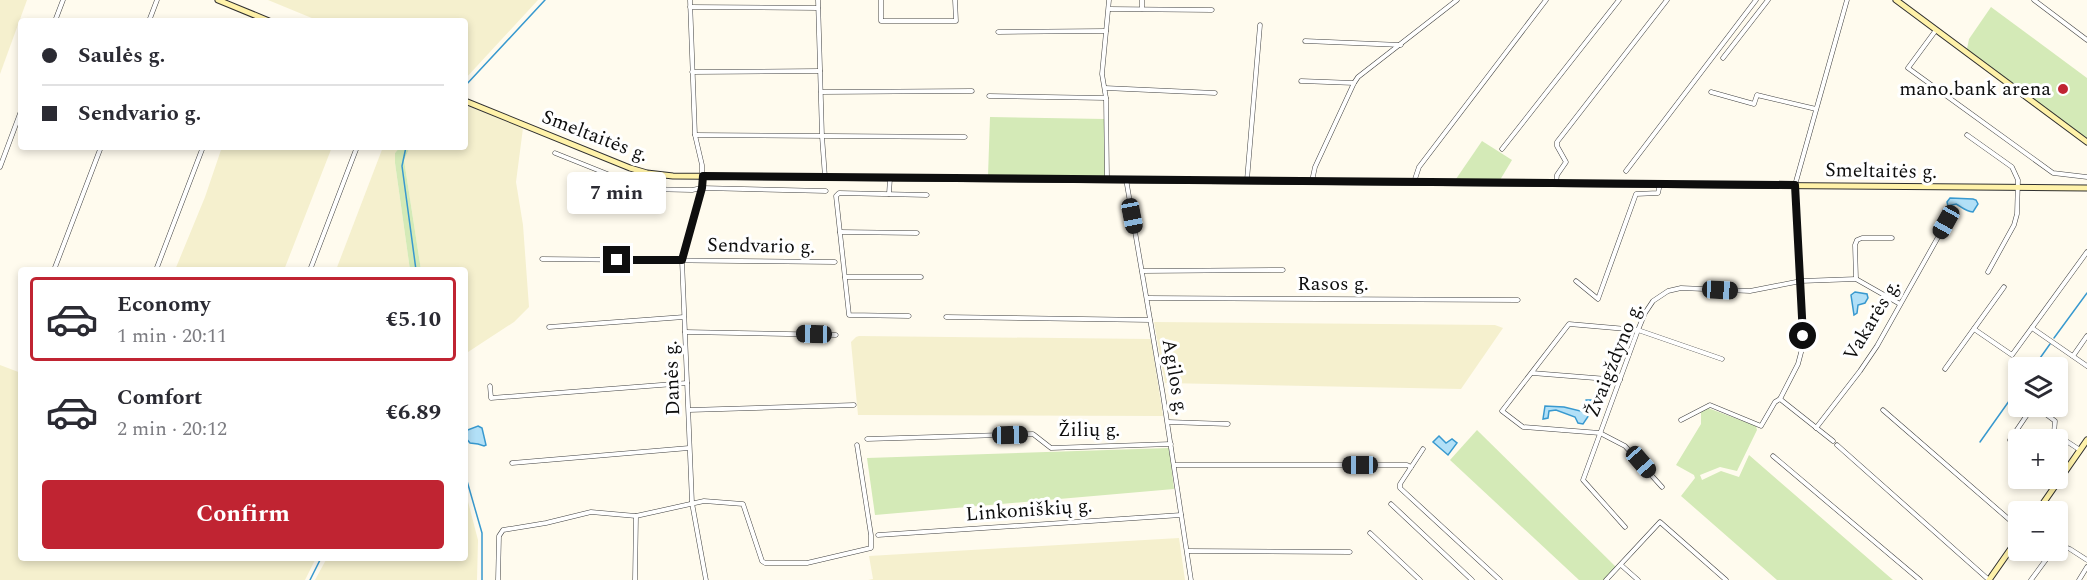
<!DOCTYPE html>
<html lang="en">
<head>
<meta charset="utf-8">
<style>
  :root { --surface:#fff; --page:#f2f2f3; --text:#2b2b33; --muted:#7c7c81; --line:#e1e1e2; --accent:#c02432 }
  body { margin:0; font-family:Spectral,serif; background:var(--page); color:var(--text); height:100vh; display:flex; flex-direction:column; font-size:22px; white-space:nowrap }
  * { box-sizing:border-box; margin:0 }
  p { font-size:20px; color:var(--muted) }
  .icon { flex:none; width:33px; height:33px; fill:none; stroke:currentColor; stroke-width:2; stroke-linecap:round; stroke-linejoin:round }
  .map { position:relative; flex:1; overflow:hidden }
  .side { position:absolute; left:18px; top:267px; width:450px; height:294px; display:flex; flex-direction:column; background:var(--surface); border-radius:6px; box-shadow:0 3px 9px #0003 }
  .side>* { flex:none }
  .guide { position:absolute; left:18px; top:18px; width:450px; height:132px; border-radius:6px; box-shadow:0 3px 9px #0003; display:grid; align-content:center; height:132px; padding:0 24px; background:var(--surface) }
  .controls { position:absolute; left:2008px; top:357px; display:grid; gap:12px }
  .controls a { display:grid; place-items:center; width:60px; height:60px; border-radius:6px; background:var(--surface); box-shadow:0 3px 9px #0003; font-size:30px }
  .end { position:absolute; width:27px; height:27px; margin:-14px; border:8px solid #0e0e0e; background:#fff; box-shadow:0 0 0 3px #fff }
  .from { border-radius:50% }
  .bubble { position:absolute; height:42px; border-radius:6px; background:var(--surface); box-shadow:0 3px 9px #0003; font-size:20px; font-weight:700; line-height:42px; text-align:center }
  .car { position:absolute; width:18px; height:36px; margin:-18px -9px; border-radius:8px; box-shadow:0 0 4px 2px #0007; background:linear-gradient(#222 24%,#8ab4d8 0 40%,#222 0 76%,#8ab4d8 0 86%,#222 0) }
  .guide b { display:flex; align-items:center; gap:21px; height:57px; font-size:22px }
  .guide b+b { border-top:2px solid var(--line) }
  .guide i { width:15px; height:15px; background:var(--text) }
  ul { padding:10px 0 0; list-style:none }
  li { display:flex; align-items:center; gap:18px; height:84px; margin:0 12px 9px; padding:0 12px; border:3px solid transparent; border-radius:6px }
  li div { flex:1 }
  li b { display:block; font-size:22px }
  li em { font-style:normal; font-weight:700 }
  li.selected { border-color:var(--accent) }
  li>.icon { width:54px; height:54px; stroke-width:1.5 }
  .cta { display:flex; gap:12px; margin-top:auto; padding:12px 24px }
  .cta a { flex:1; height:69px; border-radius:6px; background:var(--accent); color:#fff; font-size:24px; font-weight:700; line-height:69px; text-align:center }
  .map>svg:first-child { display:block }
  .farmland { fill:#f5f0ce }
  .green { fill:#d4eab7 }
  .water { fill:#b2e0f7; stroke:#3899cf; stroke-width:1.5 }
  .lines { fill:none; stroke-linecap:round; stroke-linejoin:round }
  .stream { stroke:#3899cf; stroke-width:1.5 }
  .minor-casing { stroke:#414141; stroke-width:5 }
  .secondary-casing { stroke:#303030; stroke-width:7 }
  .minor { stroke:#fff; stroke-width:4 }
  .secondary { stroke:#fff2a9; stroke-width:5 }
  .route { stroke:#0e0e0e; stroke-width:8 }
  .poi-dot { fill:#c02432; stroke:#fff; stroke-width:2 }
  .labels { text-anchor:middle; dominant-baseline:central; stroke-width:6; stroke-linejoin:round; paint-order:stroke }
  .poi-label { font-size:20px; fill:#0e0e0e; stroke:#fff; text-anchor:end }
  .street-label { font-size:20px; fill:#0e0e0e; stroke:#fff }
</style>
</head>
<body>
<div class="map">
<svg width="2087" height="580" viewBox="0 0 2087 580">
  <rect width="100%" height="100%" fill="#fffbee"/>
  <g class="farmland">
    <polygon points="0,0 27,0 0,74"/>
    <polygon points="268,0 538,0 465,79 465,21 319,21"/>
    <polygon points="465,105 523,128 516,182 523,225 529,307 514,322 465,354 465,270 421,270 404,160 410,147 465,147"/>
    <polygon points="222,147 332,147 284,270 175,270 205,197"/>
    <polygon points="383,147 400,147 395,153 395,163 410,270 336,270"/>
    <polygon points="1154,322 1495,325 1503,328 1461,389 1165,383"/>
    <polygon points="859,336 1151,339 1163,416 858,415 851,342 856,337"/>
    <polygon points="0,365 21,373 21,558 316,558 305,580 0,580"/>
    <polygon points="465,490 478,540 477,580 315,580 327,558 465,558"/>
    <polygon points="1179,538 1185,580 868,580 873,579 869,556"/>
  </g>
  <g class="green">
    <polygon points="1991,7 2087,78 2087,139 1967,49 1969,39"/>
    <polygon points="990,117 1105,119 1106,177 988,176"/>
    <polygon points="1482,141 1512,160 1500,180 1456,179"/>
    <polygon points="400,147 410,147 404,160 421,270 410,270 395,163 395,153"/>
    <polygon points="1708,408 1756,426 1757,430 1737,471 1720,467 1700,475 1702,480 1721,471 1739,477 1749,455 1893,580 1777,580 1681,496 1695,478 1694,475 1676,465 1701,424 1701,411"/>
    <polygon points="1477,430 1616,567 1604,580 1579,580 1450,460"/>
    <polygon points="1169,448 1174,489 875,515 867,458"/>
  </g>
  <g class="water">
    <path d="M1950,198L1973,199L1976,200L1978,204L1973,212C1965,211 1962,207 1956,204L1948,206L1947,202Z"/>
    <polygon points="1855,292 1867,294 1868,298 1865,303 1858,305 1857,313 1854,315 1851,295"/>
    <polygon points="1586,400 1592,400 1600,405 1597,409 1591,412 1583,424 1578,423 1575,417 1556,410 1549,411 1548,418 1543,419 1545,406 1564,407 1580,411"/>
    <polygon points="478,426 482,428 486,445 484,446 478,444 470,443 465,437 465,431"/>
    <polygon points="1439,436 1446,443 1452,439 1457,443 1448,455 1433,442"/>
  </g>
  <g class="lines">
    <g class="stream">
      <polyline points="465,86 545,0"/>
      <polyline points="406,147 402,166 416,270"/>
      <polyline points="2054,338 2087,293"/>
      <polyline points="2033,368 2050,344"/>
      <polyline points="1980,442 2019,387"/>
      <polyline points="465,474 482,533 482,580"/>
      <polyline points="310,580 321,558"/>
    </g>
    <g class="minor-casing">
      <g id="minor">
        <polyline points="690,0 695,135 702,165 702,188 682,260 692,503 706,580"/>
        <polyline points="818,0 822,136 825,177"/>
        <polyline points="881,0 881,21 956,21 955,0"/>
        <polyline points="2034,0 2087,40"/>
        <polyline points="690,7 818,8"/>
        <polyline points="1109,9 1212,10"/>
        <polyline points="1142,9 1142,0"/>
        <polyline points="55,21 63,0"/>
        <polyline points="149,21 157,0"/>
        <polyline points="1936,30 1908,68 2053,173 2087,177"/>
        <polyline points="998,32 1106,31"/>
        <polyline points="1305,41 1401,45"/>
        <polyline points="1723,58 1768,0"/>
        <polyline points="692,72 820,71"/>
        <polyline points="1301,81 1354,83"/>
        <polyline points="1105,88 1215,93"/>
        <polyline points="821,92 972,91"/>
        <polyline points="1711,92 1754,104 1757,95 1816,109"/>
        <polyline points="989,96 1106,98"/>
        <polyline points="695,135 965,137"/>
        <polyline points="1967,135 2012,167 2018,180 2017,214 2014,225 1988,272"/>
        <polyline points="1502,149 1619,0"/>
        <polyline points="555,153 645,189 692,190 702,188 826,191"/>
        <polyline points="0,167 21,111"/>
        <polyline points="1626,171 1756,0"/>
        <polyline points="1107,179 1106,98 1102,74 1109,0"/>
        <polyline points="1126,179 1163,395 1191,580"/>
        <polyline points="1247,180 1260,25"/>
        <polyline points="1312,181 1315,167 1354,83 1358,77 1457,0"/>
        <polyline points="1414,182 1419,167 1546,0"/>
        <polyline points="1556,183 1557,175 1566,162 1557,146 1557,142 1667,0"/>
        <polyline points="889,194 890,178"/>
        <polyline points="840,232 917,233"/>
        <polyline points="542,259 835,262"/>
        <polyline points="54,270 101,147"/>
        <polyline points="156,270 203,147"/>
        <polyline points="310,270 357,147"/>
        <polyline points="1142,271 1283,270"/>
        <polyline points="845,277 921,277"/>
        <polyline points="1856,279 1855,245 1857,240 1862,238 1892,238"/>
        <polyline points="1576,281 1598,299 1636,194 1658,193 1660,184"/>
        <polyline points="1147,298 1518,300"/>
        <polyline points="909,316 849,315 836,196 839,193 927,195"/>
        <polyline points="946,317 1150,320"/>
        <polyline points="549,327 684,317"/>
        <polyline points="2032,328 2087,366"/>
        <polyline points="1974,329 2012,355 2087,252"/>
        <polyline points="685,332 836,335"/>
        <polyline points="2073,356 2087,336"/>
        <polyline points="1945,369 2004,287"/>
        <polyline points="1532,373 1620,380"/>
        <polyline points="490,386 491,398 687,383"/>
        <polyline points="1780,399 1833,441"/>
        <polyline points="2035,406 2055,421 2054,433 2080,450"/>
        <polyline points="689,410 854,405"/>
        <polyline points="1883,410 2019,528"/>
        <polyline points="1681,420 1710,405 1761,426 1775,402 1780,399 1798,364 1803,345 1795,185 1847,0"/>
        <polyline points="1168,422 1228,424"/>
        <polyline points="1816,428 1860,371 1877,346 1946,223"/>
        <polyline points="867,439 1033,434 1051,448 1171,444"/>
        <polyline points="2010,440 2033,406"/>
        <polyline points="1837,445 1989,580"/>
        <polyline points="1423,449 1400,484 1400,488 1500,580"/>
        <polyline points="1773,456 1920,580"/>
        <polyline points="512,463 689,448"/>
        <polyline points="1174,465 1407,465 1411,467"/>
        <polyline points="1662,487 1625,446 1600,433 1523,427 1502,411 1569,324 1638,330 1722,359"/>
        <polyline points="1391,504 1472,580"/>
        <polyline points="1625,527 1583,480 1638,330 1645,313 1653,301 1668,291 1681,288 1750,291 1801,281 1856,279 1900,304"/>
        <polyline points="1370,533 1420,580"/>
        <polyline points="878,535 1181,515"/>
        <polyline points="2058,544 2070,549 2087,560"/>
        <polyline points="1187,551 1350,552"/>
        <polyline points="1621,565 1638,580"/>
        <polyline points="498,580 499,536 503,530 546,523 591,512 636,516 704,501 743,504 762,561 765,563 807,563 871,548 871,535 857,445"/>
        <polyline points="635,580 636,516"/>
        <polyline points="1606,580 1660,522 1726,580"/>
        <polyline points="2031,580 2053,550"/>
        <polyline points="2079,580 2087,567"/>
      </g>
    </g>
    <g class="secondary-casing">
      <g id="secondary">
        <polyline points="218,0 269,21"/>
        <polyline points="1896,0 2087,142"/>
        <polyline points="465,101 630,168 647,173 673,176 2087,188"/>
        <polyline points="2037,512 2087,440"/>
        <polyline points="1989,580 2019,537"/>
      </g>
    </g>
    <use href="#minor" class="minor"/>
    <use href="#secondary" class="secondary"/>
  </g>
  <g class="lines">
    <polyline class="route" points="617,260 682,260 702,188 703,176 1795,185 1803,336"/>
  </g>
  <circle class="poi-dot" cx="2063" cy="89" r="6"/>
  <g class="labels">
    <g class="poi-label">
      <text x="2051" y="89">mano.bank arena</text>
    </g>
    <g class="street-label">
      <text transform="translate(595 136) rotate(21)">Smeltaitės g.</text>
      <text transform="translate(1881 171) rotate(1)">Smeltaitės g.</text>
      <text transform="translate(761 246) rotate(1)">Sendvario g.</text>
      <text x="1333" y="284">Rasos g.</text>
      <text transform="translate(1872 320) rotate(-59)">Vakarės g.</text>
      <text transform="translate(1614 360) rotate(-68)">Žvaigždyno g.</text>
      <text transform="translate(1175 377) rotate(80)">Agilos g.</text>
      <text transform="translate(672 378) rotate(-92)">Danės g.</text>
      <text x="1089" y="430">Žilių g.</text>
      <text transform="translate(1029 510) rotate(-4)">Linkoniškių g.</text>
    </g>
  </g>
</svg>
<div class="controls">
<a><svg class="icon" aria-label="layers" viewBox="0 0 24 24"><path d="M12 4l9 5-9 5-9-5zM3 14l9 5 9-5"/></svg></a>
<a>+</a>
<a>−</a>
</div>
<i class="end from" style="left:1803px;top:336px"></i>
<i class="end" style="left:617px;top:260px"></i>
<div class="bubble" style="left:567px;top:172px;width:99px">7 min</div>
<i class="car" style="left:1132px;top:216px;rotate:169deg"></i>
<i class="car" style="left:1946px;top:222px;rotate:209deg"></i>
<i class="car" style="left:1720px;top:290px;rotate:93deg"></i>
<i class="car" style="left:814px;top:334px;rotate:271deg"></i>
<i class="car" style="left:1010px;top:435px;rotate:89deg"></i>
<i class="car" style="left:1641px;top:462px;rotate:139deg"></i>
<i class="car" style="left:1360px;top:465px;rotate:270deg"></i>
<div class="guide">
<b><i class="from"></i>Saulės g.</b>
<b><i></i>Sendvario g.</b>
</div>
<section class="side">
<ul>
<li class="selected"><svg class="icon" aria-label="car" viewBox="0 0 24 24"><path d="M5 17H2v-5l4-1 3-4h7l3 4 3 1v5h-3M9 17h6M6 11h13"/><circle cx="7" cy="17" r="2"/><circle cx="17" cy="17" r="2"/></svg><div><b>Economy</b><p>1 min · 20:11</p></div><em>€5.10</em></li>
<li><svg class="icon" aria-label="car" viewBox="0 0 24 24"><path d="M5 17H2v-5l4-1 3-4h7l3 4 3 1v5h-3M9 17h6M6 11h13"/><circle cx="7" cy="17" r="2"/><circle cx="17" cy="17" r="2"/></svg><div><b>Comfort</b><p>2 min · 20:12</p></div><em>€6.89</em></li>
</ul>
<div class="cta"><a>Confirm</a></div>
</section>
</div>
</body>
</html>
